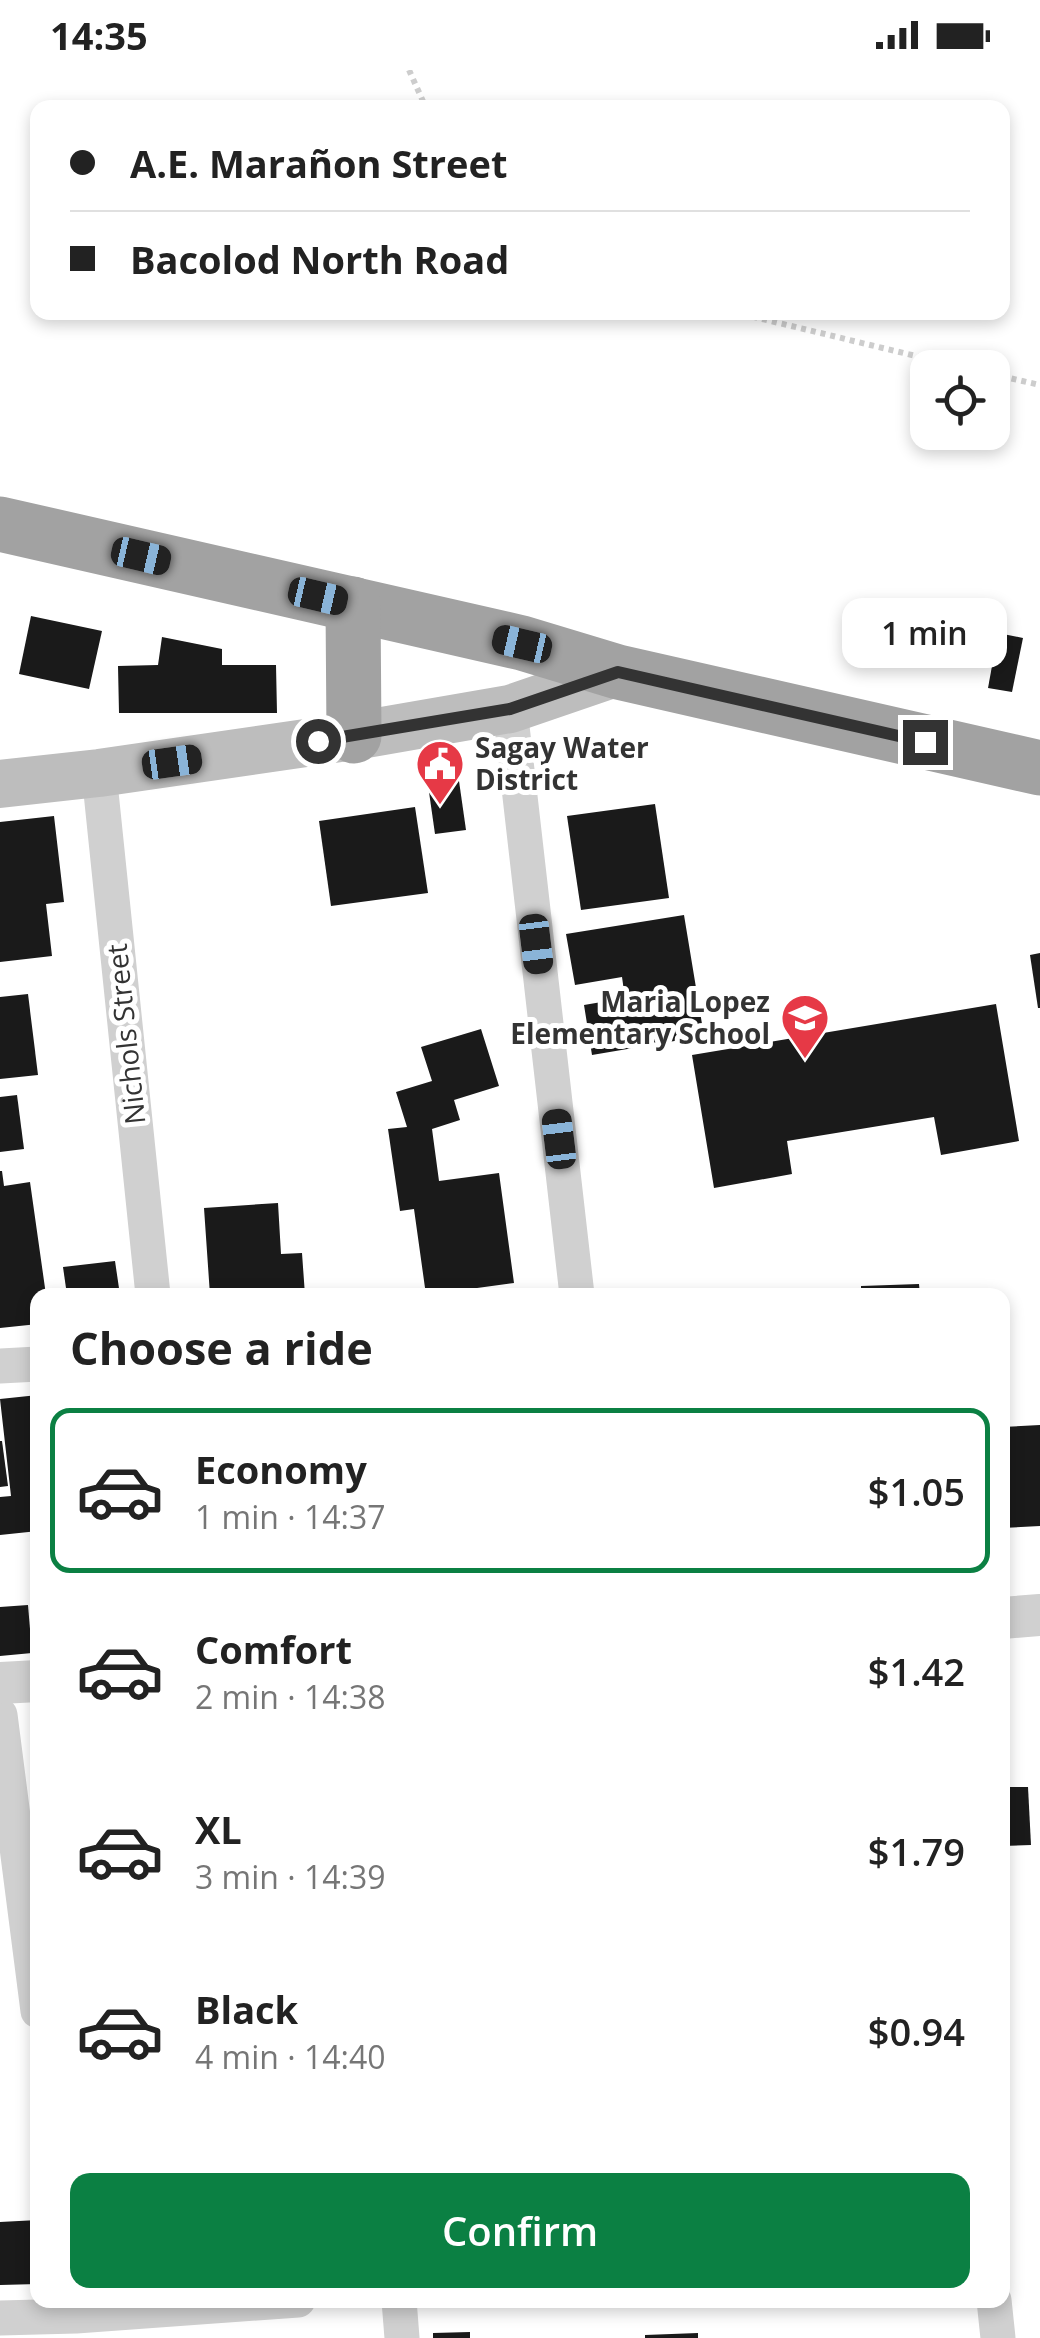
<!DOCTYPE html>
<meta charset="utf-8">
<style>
:root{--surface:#fff;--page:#f2f2f2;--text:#222;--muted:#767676;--line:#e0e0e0;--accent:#0b8043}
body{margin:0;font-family:"Open Sans",sans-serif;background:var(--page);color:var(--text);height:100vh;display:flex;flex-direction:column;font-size:38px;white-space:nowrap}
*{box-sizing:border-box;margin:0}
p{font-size:32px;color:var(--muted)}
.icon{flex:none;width:55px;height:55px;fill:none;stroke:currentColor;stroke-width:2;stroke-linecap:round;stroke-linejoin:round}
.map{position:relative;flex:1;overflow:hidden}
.panel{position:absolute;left:30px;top:1218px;width:980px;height:1020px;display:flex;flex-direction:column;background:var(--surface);border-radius:20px;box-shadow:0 5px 15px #0003}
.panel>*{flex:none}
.banner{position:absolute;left:30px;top:30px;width:980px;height:220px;border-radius:20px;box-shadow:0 5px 15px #0003;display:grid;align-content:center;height:220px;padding:0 40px;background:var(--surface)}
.tools{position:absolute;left:910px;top:280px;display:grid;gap:20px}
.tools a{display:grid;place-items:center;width:100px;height:100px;border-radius:20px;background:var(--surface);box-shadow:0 5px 15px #0003;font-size:50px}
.end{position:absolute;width:45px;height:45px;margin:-22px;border:12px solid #333;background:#fff;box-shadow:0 0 0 5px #fff}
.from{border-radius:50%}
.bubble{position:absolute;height:70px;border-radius:20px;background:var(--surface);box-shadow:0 5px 15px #0003;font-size:32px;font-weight:600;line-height:70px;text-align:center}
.car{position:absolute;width:30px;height:60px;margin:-30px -15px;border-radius:12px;box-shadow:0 0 8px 2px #0007;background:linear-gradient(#222 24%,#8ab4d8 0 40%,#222 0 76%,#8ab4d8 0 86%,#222 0)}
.banner b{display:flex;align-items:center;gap:35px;height:95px;font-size:38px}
.banner b+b{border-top:2px solid var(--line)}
.banner i{width:25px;height:25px;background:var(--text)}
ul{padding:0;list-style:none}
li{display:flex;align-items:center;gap:30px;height:165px;margin:0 20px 15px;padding:0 20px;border:5px solid transparent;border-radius:20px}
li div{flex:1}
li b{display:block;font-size:38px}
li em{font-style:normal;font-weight:600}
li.active{border-color:var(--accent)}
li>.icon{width:90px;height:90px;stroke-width:1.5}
h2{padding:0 40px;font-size:45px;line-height:120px}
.cta{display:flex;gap:20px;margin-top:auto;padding:20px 40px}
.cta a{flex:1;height:115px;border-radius:20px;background:var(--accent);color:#fff;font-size:40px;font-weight:600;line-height:115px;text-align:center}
.status{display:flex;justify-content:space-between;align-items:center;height:70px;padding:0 50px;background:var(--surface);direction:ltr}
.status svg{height:28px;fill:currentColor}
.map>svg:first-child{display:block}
.building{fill:#1a1a1a}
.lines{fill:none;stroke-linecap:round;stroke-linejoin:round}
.path{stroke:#cdcdcd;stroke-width:6;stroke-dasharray:5 5;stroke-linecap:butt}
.minor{stroke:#d0d0d0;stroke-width:35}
.tertiary{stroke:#d0d0d0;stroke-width:42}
.secondary{stroke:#bdbdbd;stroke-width:48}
.trunk{stroke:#a2a2a2;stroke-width:55}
.route{stroke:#333;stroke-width:12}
.labels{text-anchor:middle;stroke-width:10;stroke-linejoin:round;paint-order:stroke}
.poi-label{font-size:28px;font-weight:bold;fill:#333;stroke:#fff;text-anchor:start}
.street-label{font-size:28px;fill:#333;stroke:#fff}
</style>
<div class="status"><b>14:35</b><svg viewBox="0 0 49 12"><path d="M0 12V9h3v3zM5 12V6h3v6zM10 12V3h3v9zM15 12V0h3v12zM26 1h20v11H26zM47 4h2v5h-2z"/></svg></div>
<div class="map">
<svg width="1040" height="2268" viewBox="0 0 1040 2268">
<rect width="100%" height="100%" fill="#fff"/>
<g class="building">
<path d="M31 546 102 561 89 619 19 604Z"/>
<path d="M998 563 1023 568 1012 622 988 618Z"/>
<path d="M162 567 222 579V595H276L277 643H119L118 596 158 595Z"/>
<path d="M459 711 466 760 435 764 428 715Z"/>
<path d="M655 734 669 828 581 840 567 746Z"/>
<path d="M415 737 428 823 331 836 319 751Z"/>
<path d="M54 746 64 832 46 834 52 886 0 892V752Z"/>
<path d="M684 845 704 966 592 985 584 935 625 928 622 907 575 915 566 864Z"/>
<path d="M1040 883V938H1038L1030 885Z"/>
<path d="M28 924 38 1005 0 1009V927Z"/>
<path d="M996 934 1019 1071 941 1085 934 1047 787 1071 792 1104 714 1118 692 985Z"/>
<path d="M481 959 499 1016 454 1030 460 1050 432 1059 439 1111 499 1103 514 1213 426 1225 414 1139 400 1141 388 1059 407 1057 396 1022 432 1011 421 977Z"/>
<path d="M17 1025 24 1079 0 1082V1027Z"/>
<path d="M0 1101H2L4 1116 30 1112 46 1225H38V1254L0 1258Z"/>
<path d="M278 1133 281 1184 302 1183 305 1225H210L204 1138Z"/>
<path d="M115 1191 120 1225H67L63 1197Z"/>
<path d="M919 1214 920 1225H861V1216Z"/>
<path d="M38 1325V1461L0 1465V1427L11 1426 0 1329Z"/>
<path d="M1040 1355V1456L1002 1458V1357Z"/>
<path d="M0 1371H2L8 1416 0 1417Z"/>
<path d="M28 1535 32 1583 0 1586V1537Z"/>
<path d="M1002 1717H1028L1031 1775 1002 1776Z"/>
<path d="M38 2150V2214L0 2215V2152Z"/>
<path d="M470 2262V2268H433V2263Z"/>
<path d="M698 2263V2268H645V2265Z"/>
</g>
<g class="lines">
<g class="path">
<path d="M409 0 426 38"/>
<path d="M733 242 966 298"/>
<path d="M992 304 1040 315"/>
</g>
<g class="minor">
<path d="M510 639 577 1225"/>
<path d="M99 703 153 1225"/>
<path d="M0 1296 38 1294"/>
<path d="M0 1645 38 1941"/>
<path d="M399 2230 402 2268"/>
<path d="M994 2230 998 2268"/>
<path d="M0 2248 76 2246 298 2230"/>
</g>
<g class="tertiary">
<path d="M1002 1548 1040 1545"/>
<path d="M0 1613 38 1611"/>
</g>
<path class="secondary" d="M0 714 99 703 354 666 510 639 618 602"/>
<g class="trunk">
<path d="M0 454 522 573 618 602 1040 698"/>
<path d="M353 534 354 666"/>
</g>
</g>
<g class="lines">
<path class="route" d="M318 671 510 639 618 602 925 672"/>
</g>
<defs>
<g id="civic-pin" transform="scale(2.5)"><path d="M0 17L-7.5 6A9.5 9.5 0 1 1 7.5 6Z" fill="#e63946" stroke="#fff"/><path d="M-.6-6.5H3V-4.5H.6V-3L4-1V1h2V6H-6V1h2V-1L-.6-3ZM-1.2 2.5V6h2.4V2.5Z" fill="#fff"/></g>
<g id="school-pin" transform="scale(2.5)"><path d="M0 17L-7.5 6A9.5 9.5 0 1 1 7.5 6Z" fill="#e63946" stroke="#fff"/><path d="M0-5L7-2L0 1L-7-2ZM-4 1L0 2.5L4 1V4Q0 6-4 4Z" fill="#fff"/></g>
</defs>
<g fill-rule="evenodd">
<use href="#civic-pin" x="440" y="694"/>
<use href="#school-pin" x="805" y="948"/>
</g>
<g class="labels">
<g class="poi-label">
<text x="475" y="688">Sagay Water<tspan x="475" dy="32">District</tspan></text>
<text x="770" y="942" text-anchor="end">Maria Lopez<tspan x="770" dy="32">Elementary School</tspan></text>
</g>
<g class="street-label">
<text transform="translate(126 964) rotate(-96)" y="10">Nichols Street</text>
</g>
</g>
</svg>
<div class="tools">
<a><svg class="icon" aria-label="locate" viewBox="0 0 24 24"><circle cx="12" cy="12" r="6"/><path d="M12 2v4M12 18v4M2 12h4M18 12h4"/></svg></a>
</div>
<i class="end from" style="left:318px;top:671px"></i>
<i class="end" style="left:925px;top:672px"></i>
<div class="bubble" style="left:842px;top:528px;width:165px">1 min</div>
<i class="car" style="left:141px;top:486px;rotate:103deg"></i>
<i class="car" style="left:318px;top:526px;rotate:103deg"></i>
<i class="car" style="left:522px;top:574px;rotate:283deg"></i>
<i class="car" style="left:172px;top:692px;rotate:82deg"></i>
<i class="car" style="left:536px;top:874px;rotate:173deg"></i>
<i class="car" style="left:559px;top:1069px;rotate:353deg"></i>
<div class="banner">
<b><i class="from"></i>A.E. Marañon Street</b>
<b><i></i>Bacolod North Road</b>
</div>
<section class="panel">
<h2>Choose a ride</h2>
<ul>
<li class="active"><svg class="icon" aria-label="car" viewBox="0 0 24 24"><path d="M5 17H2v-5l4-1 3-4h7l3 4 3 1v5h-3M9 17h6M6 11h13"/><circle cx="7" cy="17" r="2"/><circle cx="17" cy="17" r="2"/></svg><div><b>Economy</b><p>1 min · 14:37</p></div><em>$1.05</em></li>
<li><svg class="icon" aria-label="car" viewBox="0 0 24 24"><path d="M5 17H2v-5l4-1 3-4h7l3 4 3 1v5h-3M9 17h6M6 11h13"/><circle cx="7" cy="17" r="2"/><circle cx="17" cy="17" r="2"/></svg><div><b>Comfort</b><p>2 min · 14:38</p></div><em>$1.42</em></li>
<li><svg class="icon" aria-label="car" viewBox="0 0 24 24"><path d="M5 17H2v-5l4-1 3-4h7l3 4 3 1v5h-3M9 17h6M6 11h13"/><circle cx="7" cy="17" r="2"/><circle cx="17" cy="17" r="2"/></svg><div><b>XL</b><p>3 min · 14:39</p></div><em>$1.79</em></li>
<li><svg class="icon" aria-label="car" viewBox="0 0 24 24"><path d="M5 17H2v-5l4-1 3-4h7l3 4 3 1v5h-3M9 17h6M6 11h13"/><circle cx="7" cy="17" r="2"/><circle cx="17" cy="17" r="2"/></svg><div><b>Black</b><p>4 min · 14:40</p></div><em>$0.94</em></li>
</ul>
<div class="cta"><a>Confirm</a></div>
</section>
</div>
